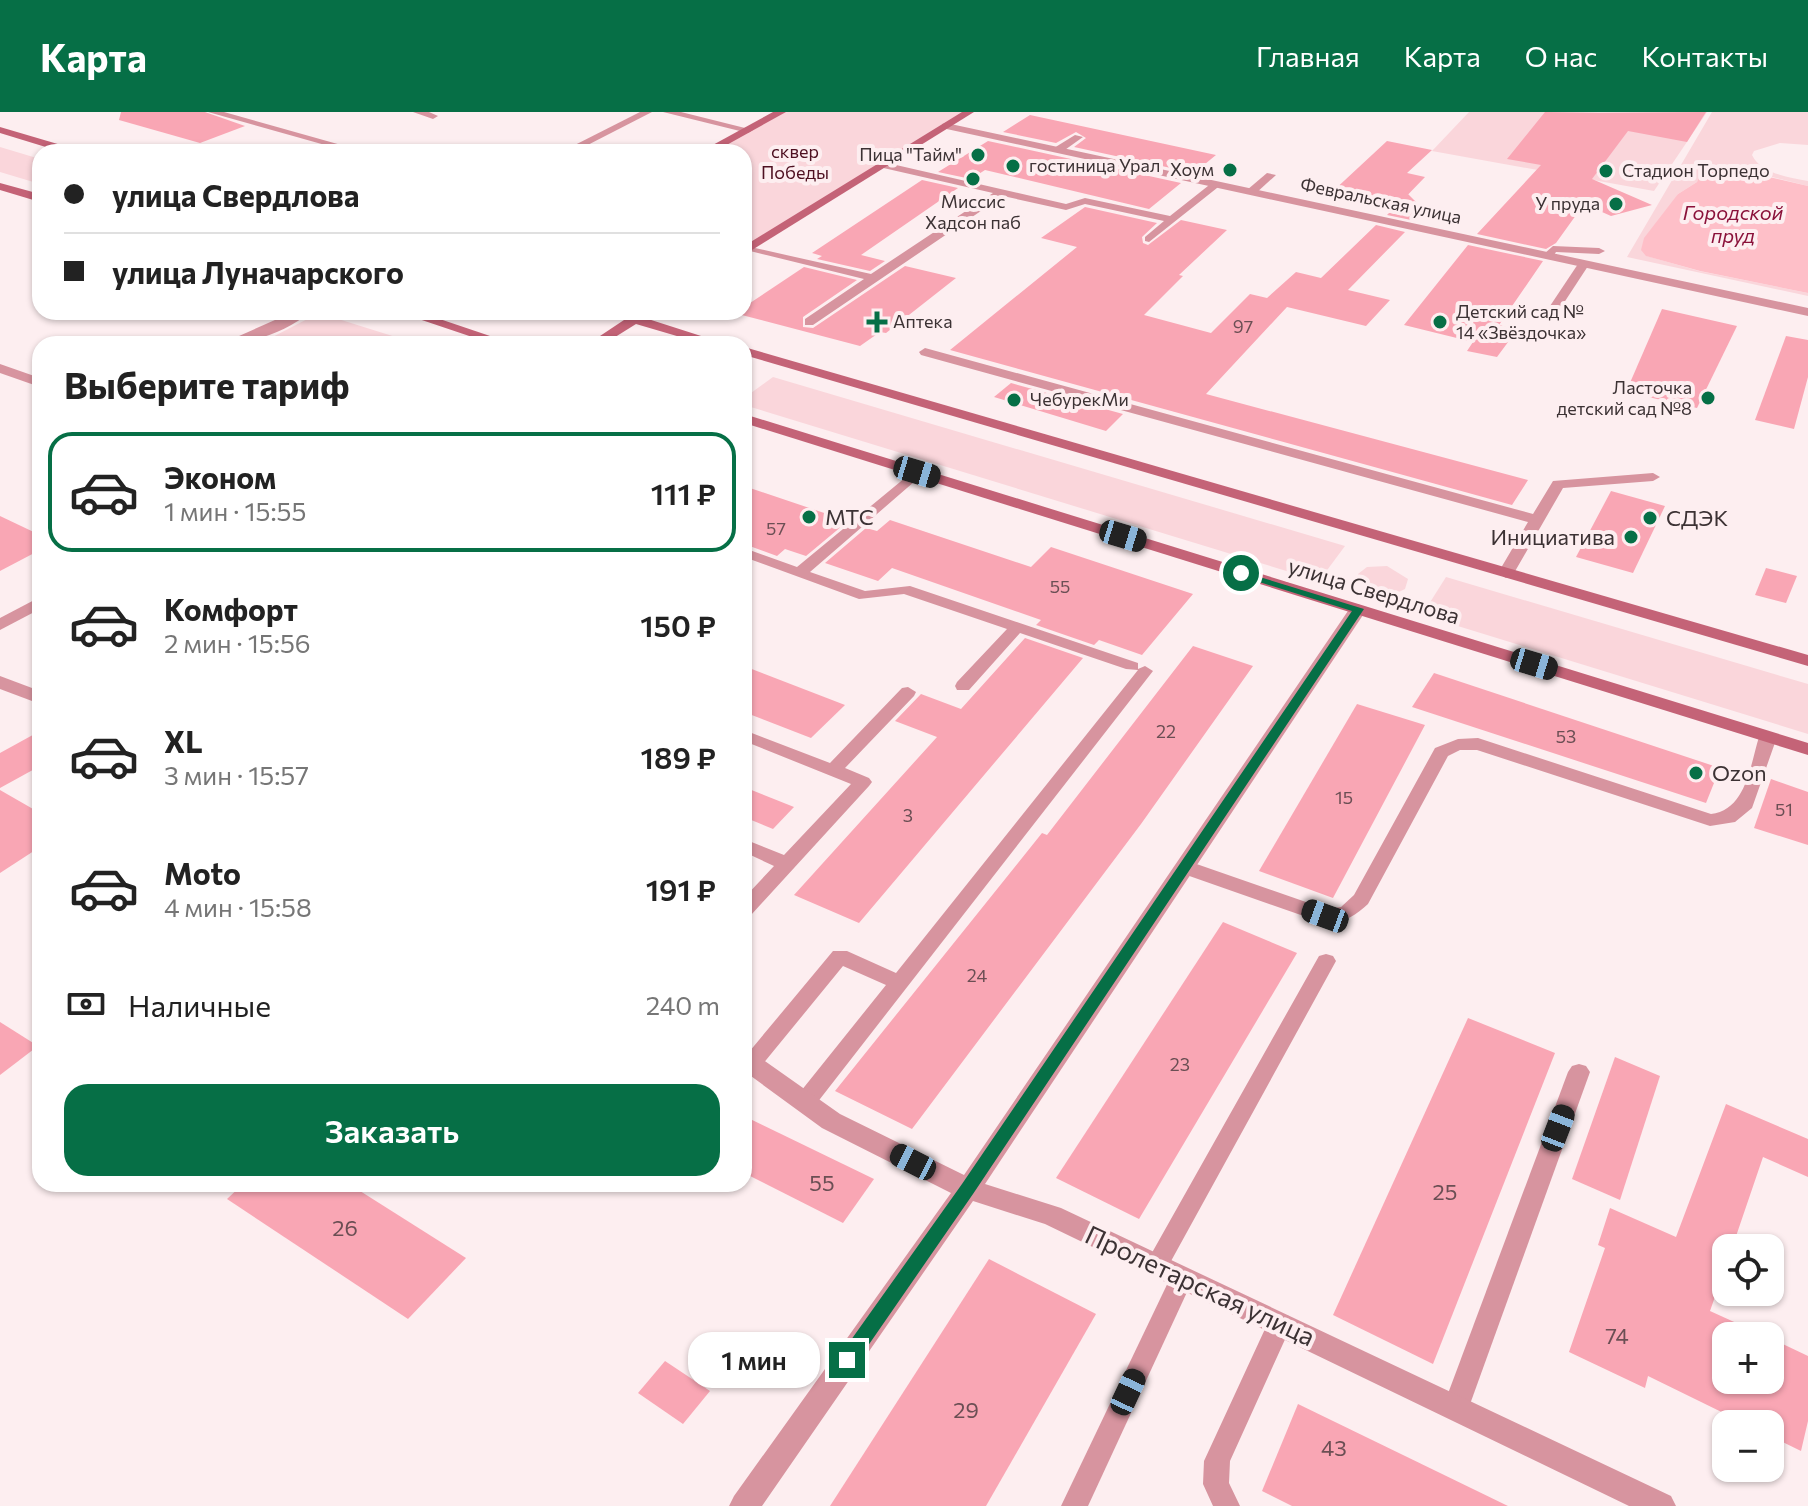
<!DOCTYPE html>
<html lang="ru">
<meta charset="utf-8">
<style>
:root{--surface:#fff;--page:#f2f2f2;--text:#222;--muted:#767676;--line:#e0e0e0;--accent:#066f46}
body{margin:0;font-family:Commissioner,sans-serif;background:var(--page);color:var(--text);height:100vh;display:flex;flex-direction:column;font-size:30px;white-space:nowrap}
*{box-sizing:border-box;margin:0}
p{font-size:26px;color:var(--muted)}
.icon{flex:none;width:44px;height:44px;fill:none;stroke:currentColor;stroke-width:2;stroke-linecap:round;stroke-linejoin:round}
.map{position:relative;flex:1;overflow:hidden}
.details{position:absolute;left:32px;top:224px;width:720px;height:856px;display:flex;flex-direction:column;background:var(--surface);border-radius:24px;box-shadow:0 2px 6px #0004}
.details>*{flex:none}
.guide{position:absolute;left:32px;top:32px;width:720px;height:176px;border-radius:24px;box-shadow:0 2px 6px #0004;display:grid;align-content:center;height:176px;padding:0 32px;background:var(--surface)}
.buttons{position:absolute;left:1712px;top:1122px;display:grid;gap:16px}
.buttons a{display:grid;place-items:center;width:72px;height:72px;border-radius:16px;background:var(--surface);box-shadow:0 2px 6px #0004;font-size:40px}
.end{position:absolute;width:36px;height:36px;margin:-18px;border:10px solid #066f46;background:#fff;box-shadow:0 0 0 4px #fff}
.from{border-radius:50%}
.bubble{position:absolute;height:56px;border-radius:24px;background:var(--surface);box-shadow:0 2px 6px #0004;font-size:26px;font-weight:600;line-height:56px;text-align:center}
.car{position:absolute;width:24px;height:48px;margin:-24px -12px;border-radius:10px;box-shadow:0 0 6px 2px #0007;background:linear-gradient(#222 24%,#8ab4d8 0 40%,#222 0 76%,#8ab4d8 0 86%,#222 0)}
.guide b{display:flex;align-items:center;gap:28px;height:76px;font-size:30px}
.guide b+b{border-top:2px solid var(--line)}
.guide i{width:20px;height:20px;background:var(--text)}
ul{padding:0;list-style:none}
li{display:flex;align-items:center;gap:24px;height:120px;margin:0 16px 12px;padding:0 16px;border:4px solid transparent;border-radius:24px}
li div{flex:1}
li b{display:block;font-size:30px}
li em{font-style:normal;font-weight:600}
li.on{border-color:var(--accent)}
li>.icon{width:72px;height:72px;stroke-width:1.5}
h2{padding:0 32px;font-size:36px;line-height:96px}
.pay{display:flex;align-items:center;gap:20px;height:88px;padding:0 32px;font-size:30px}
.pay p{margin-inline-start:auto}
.action{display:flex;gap:16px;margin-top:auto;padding:16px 32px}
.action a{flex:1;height:92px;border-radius:24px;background:var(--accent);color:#fff;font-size:32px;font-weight:600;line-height:92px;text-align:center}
header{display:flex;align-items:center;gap:48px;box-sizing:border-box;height:112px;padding:0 40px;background:var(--accent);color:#fff}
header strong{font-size:38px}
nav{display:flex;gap:44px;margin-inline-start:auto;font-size:28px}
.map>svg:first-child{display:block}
.green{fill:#fad6db}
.water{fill:#febfc8}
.building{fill:#f9a6b4}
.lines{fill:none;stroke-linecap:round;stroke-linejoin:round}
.lane{fill:#d7949f;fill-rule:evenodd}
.street{fill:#d7949f;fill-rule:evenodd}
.secondary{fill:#c46377;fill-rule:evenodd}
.route{fill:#066f46}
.poi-dot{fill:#066f46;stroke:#fdeef0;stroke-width:3}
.labels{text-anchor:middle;stroke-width:8;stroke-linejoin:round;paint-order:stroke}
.far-park-label{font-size:18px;fill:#4e1021;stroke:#fdeef0}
.far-poi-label{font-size:18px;fill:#3c3234;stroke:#fdeef0;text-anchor:start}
.far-street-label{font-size:18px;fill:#3c3234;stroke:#fdeef0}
.number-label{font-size:18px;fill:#6b4f54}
.far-water-label{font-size:20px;font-style:italic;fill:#8a113a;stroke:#fdeef0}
.poi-label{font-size:22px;fill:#3c3234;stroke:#fdeef0;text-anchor:start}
.street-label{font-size:22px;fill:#3c3234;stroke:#fdeef0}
.near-number-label{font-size:22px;fill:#6b4f54}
.near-street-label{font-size:26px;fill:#3c3234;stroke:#fdeef0}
</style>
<header>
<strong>Карта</strong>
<nav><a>Главная</a><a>Карта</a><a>О нас</a><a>Контакты</a></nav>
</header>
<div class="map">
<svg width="1808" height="1394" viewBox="0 0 1808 1394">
<rect width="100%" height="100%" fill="#fdeef0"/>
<g class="green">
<path d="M781 0H969L744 139V40H706Z"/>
<path d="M1469 0H1707L1654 79 1432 39Z"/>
<path d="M1712 0H1808V33L1780 31 1754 39 1752 43C1761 62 1789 65 1808 69V74L1725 53 1703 55 1697 70 1678 82 1647 144 1699 159 1808 181V184L1627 145Z"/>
<path d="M0 35 40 47V72L0 60Z"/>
<path d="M319 201 418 232H259Z"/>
<path d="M773 265 1345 434 1319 469 744 293V286Z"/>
<path d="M1387 454 1408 467 1405 477C1389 486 1370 483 1358 469V462L1367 455Z"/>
<path d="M1446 465 1808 572V622L1422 503Z"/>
</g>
<path class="water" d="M1709 51 1808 74V181L1700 159 1646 144 1641 138 1644 126 1678 82 1697 70 1703 55Z"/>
<g class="building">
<path d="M121 0H205L245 14 200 31 119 8Z"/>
<path d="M1545 0 1599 1 1706 0 1687 30 1628 19 1592 67 1652 93 1611 104 1584 92 1556 131 1546 137 1477 122 1541 53 1507 47Z"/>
<path d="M1030 3 1216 43 1194 61 1074 35 1086 26 1076 20 1056 31 1003 20Z"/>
<path d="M988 29 1181 71 1149 97 985 58 971 67 938 60Z"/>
<path d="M1387 29 1432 38 1407 61 1425 65 1396 95 1331 81Z"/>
<path d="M922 68 958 76 861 143 885 149 870 159 817 147 822 144 812 141Z"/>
<path d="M1408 82 1425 99 1416 109 1387 103Z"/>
<path d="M1085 95 1157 111 1142 125 1143 131 1148 133 1181 108 1227 118 1179 163 1183 164 1144 203 1211 221 1250 182 1267 186 1296 160 1321 166 1376 113 1405 120 1348 178 1390 188 1366 214 1287 195 1206 282 1528 368 1512 393 950 238 1077 135 1041 126Z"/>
<path d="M1468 133 1543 149 1499 213 1517 218 1497 245 1467 239 1473 230 1404 213Z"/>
<path d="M905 154 956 166 886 221 880 220 860 234 734 201 744 200V195L804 155 857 168 803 205V215L813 216Z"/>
<path d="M1662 197 1737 214 1697 296 1626 280Z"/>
<path d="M1786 224 1808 228V265L1794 317 1755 308Z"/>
<path d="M1011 271 1123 302 1106 319 994 285Z"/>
<path d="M744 374 848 409 806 444 785 437 777 444 744 432Z"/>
<path d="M1611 379 1665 394 1633 461 1576 445Z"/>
<path d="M0 404 40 423V438L0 459Z"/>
<path d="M890 408 1031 455 1051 435 1193 482 1142 543 1099 528 1094 533 1036 513 1041 508 892 456 878 469 825 451 866 416 877 419Z"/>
<path d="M1766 456 1797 464 1786 491 1755 483Z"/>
<path d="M1025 526 1083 546 859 811 794 783 937 625 895 609 921 582 961 597Z"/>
<path d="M1193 534 1253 554 1141 712 912 1017 835 979 1042 721 1047 723Z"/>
<path d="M744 554 845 593 811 626 744 600Z"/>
<path d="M1434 561 1720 656 1706 691 1412 595Z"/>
<path d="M1357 592 1425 613 1333 786 1259 759Z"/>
<path d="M40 619V654L0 676V641Z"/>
<path d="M1771 667 1808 680V733L1754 716Z"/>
<path d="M744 675 794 695 773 717 744 705Z"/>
<path d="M0 678 40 701V735L0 761Z"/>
<path d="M1223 810 1297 841 1139 1107 1056 1066Z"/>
<path d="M1468 906 1555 941 1433 1252 1333 1203Z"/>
<path d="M0 910 38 934 0 963Z"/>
<path d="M1615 945 1660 964 1620 1088 1572 1067Z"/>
<path d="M1726 992 1808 1027V1065L1763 1045 1732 1136H1726V1153L1710 1199 1765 1224H1726V1268H1770V1226L1808 1244V1309L1801 1339 1770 1324V1312H1746L1648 1264 1645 1276 1569 1240 1605 1136 1598 1133 1610 1096 1676 1125Z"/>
<path d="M744 1004 874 1067 843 1111 744 1061Z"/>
<path d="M243 1072H349L466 1146 408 1207 227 1087Z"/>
<path d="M989 1147 1096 1202 986 1394H830Z"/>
<path d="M665 1249 710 1279 683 1312 638 1281Z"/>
<path d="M1298 1292 1508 1394H1292L1262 1379Z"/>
</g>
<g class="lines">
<g class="lane">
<path d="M208 0H224L366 40H350Z"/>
<path d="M413 0H429L438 4 433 7Z"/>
<path d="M640 0H652L574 40H561Z"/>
<path d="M663 0H681L753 18 748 21Z"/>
<path d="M1075 23 1083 25 1062 40H1054V36Z"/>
<path d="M883 50 1066 92 1085 86 1170 104 1213 70 1222 72 1149 130 1145 129V125L1164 109 1085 92 1066 98 1003 84 813 213H805V207L864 167 746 138V134L871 162 993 81 879 55V51Z"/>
<path d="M1267 61 1276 63 1255 82H1247V78Z"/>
<path d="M1553 134 1599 136 1605 139 1599 142 1556 140 1552 146H1544V142Z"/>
<path d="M1580 149 1590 151 1554 206H1546L1544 203Z"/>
<path d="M925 236 1533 402 1553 369 1653 361 1660 365 1653 369 1563 376 1514 461 1506 466 1498 461 1528 410 921 243 919 240Z"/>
<path d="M917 356 922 357V363L810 460 865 479 910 474 1138 551V557L1145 554 1153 559 813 996 805 999 797 996 794 990 797 984 886 873 843 854 758 958 751 960 744 958V946L833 839H847L896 861 1138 558 1126 557 1020 521 969 578H957L955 574 957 570 1007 517 904 482 859 487 744 445V436L797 455Z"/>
<path d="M908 575 916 580 914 584 845 656 869 666 872 670 869 674 751 803 744 805V786L774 754 744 740V727L784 743 851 672 744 629V618L830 651 902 576Z"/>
<path d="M1768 620 1777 625 1752 696 1735 710 1710 714 1477 638H1460L1448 644 1368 792C1354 805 1338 815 1318 809L1178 760 1176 755 1185 748 1326 797 1341 795 1354 783 1435 636 1458 627 1478 626 1711 702C1746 698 1750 654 1759 625Z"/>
<path d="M1326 842 1333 844 1336 849 1165 1160 1157 1163 1149 1160 1145 1153 1149 1146 1319 844Z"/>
<path d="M1579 952 1586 954 1590 960 1469 1295 1465 1303 1456 1307 1447 1303 1443 1295 1568 960 1572 954Z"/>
<path d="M1182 1155 1190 1158 1194 1165 1088 1394H1061L1174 1158Z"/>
<path d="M1280 1201 1289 1204 1292 1212 1230 1349 1229 1371 1240 1394H1213L1203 1372 1204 1349 1271 1204Z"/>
</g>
<g class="street">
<path d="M946 11 1808 196V204L942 16V12Z"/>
<path d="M293 200H310C287 220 251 232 221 232Z"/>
<path d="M0 252 40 266V275L0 261Z"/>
<path d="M40 485V497L0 518V506Z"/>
<path d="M1358 492 1367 497 985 1072 1061 1096 1671 1384 1676 1394H1629L1045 1112 973 1089 762 1394H729L734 1384 951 1081 822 1016 744 959V937L752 940 840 1002 964 1063 1352 493Z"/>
<path d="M0 564 40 579V592L0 577Z"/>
</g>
<g class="secondary">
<path d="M773 0H786L714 40H700Z"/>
<path d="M962 0H974L744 143V134Z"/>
<path d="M0 15 78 38 80 40H62L0 21Z"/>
<path d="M0 71 40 82V90L0 78Z"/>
<path d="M398 200H419L514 232H493Z"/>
<path d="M604 200H647L645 206 726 232H704L636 212 604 232H588L624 208Z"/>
<path d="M744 235 1808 543V554L744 243Z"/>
<path d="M744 302 1808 631V643L744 311Z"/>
</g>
</g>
<path class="route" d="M1237 458 1364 497 973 1082 854 1254 847 1256 841 1254 838 1248 841 1242 962 1072 1352 499 1237 463Z"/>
<g class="poi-dot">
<circle cx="978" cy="43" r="8"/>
<circle cx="1013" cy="54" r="8"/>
<circle cx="1230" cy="58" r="8"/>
<circle cx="1606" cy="59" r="8"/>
<circle cx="973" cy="67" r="8"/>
<circle cx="1616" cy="92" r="8"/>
<path d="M873 198h8v8h8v8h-8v8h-8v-8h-8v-8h8z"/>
<circle cx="1440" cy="210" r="8"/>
<circle cx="1708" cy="286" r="8"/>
<circle cx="1014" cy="288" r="8"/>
<circle cx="809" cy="405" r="8"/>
<circle cx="1650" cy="406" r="8"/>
<circle cx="1631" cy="425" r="8"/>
<circle cx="1696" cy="661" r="8"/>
</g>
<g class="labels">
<g class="far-park-label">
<text x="795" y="46">сквер<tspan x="795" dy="21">Победы</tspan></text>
</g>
<g class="far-poi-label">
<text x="962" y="49" text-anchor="end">Пица "Тайм"</text>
<text x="1029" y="60">гостиница Урал</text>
<text x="1214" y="64" text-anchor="end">Хоум</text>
<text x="1622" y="65">Стадион Торпедо</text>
<text x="973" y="96" text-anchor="middle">Миссис<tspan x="973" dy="21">Хадсон паб</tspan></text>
<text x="1600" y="98" text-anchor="end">У пруда</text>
<text x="1456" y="206">Детский сад №<tspan x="1456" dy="21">14 «Звёздочка»</tspan></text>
<text x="893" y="216">Аптека</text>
<text x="1692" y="282" text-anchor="end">Ласточка<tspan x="1692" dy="21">детский сад №8</tspan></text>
<text x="1030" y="294">ЧебурекМи</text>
</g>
<g class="far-street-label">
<text transform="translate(1381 89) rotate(12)" y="6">Февральская улица</text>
</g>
<g class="number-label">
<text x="1243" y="221">97</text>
<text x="776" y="423">57</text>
<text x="1060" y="481">55</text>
<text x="1166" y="626">22</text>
<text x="1566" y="631">53</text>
<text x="1344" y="692">15</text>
<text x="1784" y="704">51</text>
<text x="908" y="710">3</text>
<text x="977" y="870">24</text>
<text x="1180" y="959">23</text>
</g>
<g class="far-water-label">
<text x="1733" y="108">Городской<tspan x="1733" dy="23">пруд</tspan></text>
</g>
<g class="poi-label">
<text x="825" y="413">МТС</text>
<text x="1666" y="414">СДЭК</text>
<text x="1615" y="433" text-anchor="end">Инициатива</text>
<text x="1712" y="669">Ozon</text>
</g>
<g class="street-label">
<text transform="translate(1374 479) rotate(17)" y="8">улица Свердлова</text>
</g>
<g class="near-number-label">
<text x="822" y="1079">55</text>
<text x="1445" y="1088">25</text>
<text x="345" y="1124">26</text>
<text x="1617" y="1232">74</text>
<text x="966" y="1306">29</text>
<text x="1334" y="1344">43</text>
</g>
<g class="near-street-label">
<text transform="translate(1200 1174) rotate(25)" y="9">Пролетарская улица</text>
</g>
</g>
</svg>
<div class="buttons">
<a><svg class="icon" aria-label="locate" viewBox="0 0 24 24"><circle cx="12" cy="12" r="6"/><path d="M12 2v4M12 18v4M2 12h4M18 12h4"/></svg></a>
<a>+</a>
<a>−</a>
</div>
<i class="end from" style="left:1241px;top:461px"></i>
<i class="end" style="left:847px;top:1248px"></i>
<div class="bubble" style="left:688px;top:1220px;width:132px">1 мин</div>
<i class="car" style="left:917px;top:360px;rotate:107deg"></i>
<i class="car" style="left:1123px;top:424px;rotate:107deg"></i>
<i class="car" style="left:1534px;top:552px;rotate:107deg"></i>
<i class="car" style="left:1325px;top:804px;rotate:290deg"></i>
<i class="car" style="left:1558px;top:1016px;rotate:21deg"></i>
<i class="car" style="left:913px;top:1050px;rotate:297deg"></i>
<i class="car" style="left:1128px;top:1280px;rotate:25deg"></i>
<div class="guide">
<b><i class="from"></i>улица Свердлова</b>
<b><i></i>улица Луначарского</b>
</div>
<section class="details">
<h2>Выберите тариф</h2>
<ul>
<li class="on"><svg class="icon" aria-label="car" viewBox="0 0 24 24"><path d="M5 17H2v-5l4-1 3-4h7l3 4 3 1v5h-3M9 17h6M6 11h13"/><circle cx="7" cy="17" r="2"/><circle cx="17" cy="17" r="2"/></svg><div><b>Эконом</b><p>1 мин · 15:55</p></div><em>111 ₽</em></li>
<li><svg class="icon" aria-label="car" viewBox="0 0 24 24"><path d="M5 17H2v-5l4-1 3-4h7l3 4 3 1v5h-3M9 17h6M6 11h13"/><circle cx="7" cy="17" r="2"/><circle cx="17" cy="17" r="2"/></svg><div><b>Комфорт</b><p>2 мин · 15:56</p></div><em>150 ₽</em></li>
<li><svg class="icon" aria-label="car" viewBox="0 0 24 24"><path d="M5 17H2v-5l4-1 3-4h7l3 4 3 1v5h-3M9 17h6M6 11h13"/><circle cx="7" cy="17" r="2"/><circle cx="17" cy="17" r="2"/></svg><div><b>XL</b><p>3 мин · 15:57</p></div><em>189 ₽</em></li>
<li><svg class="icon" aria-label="car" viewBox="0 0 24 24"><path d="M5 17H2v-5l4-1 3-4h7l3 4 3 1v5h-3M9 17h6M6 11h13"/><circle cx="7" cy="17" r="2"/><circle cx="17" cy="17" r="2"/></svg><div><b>Moto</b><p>4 мин · 15:58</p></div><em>191 ₽</em></li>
</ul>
<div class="pay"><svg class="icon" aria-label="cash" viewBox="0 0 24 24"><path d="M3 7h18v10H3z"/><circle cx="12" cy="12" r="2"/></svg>Наличные<p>240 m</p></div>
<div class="action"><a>Заказать</a></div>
</section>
</div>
